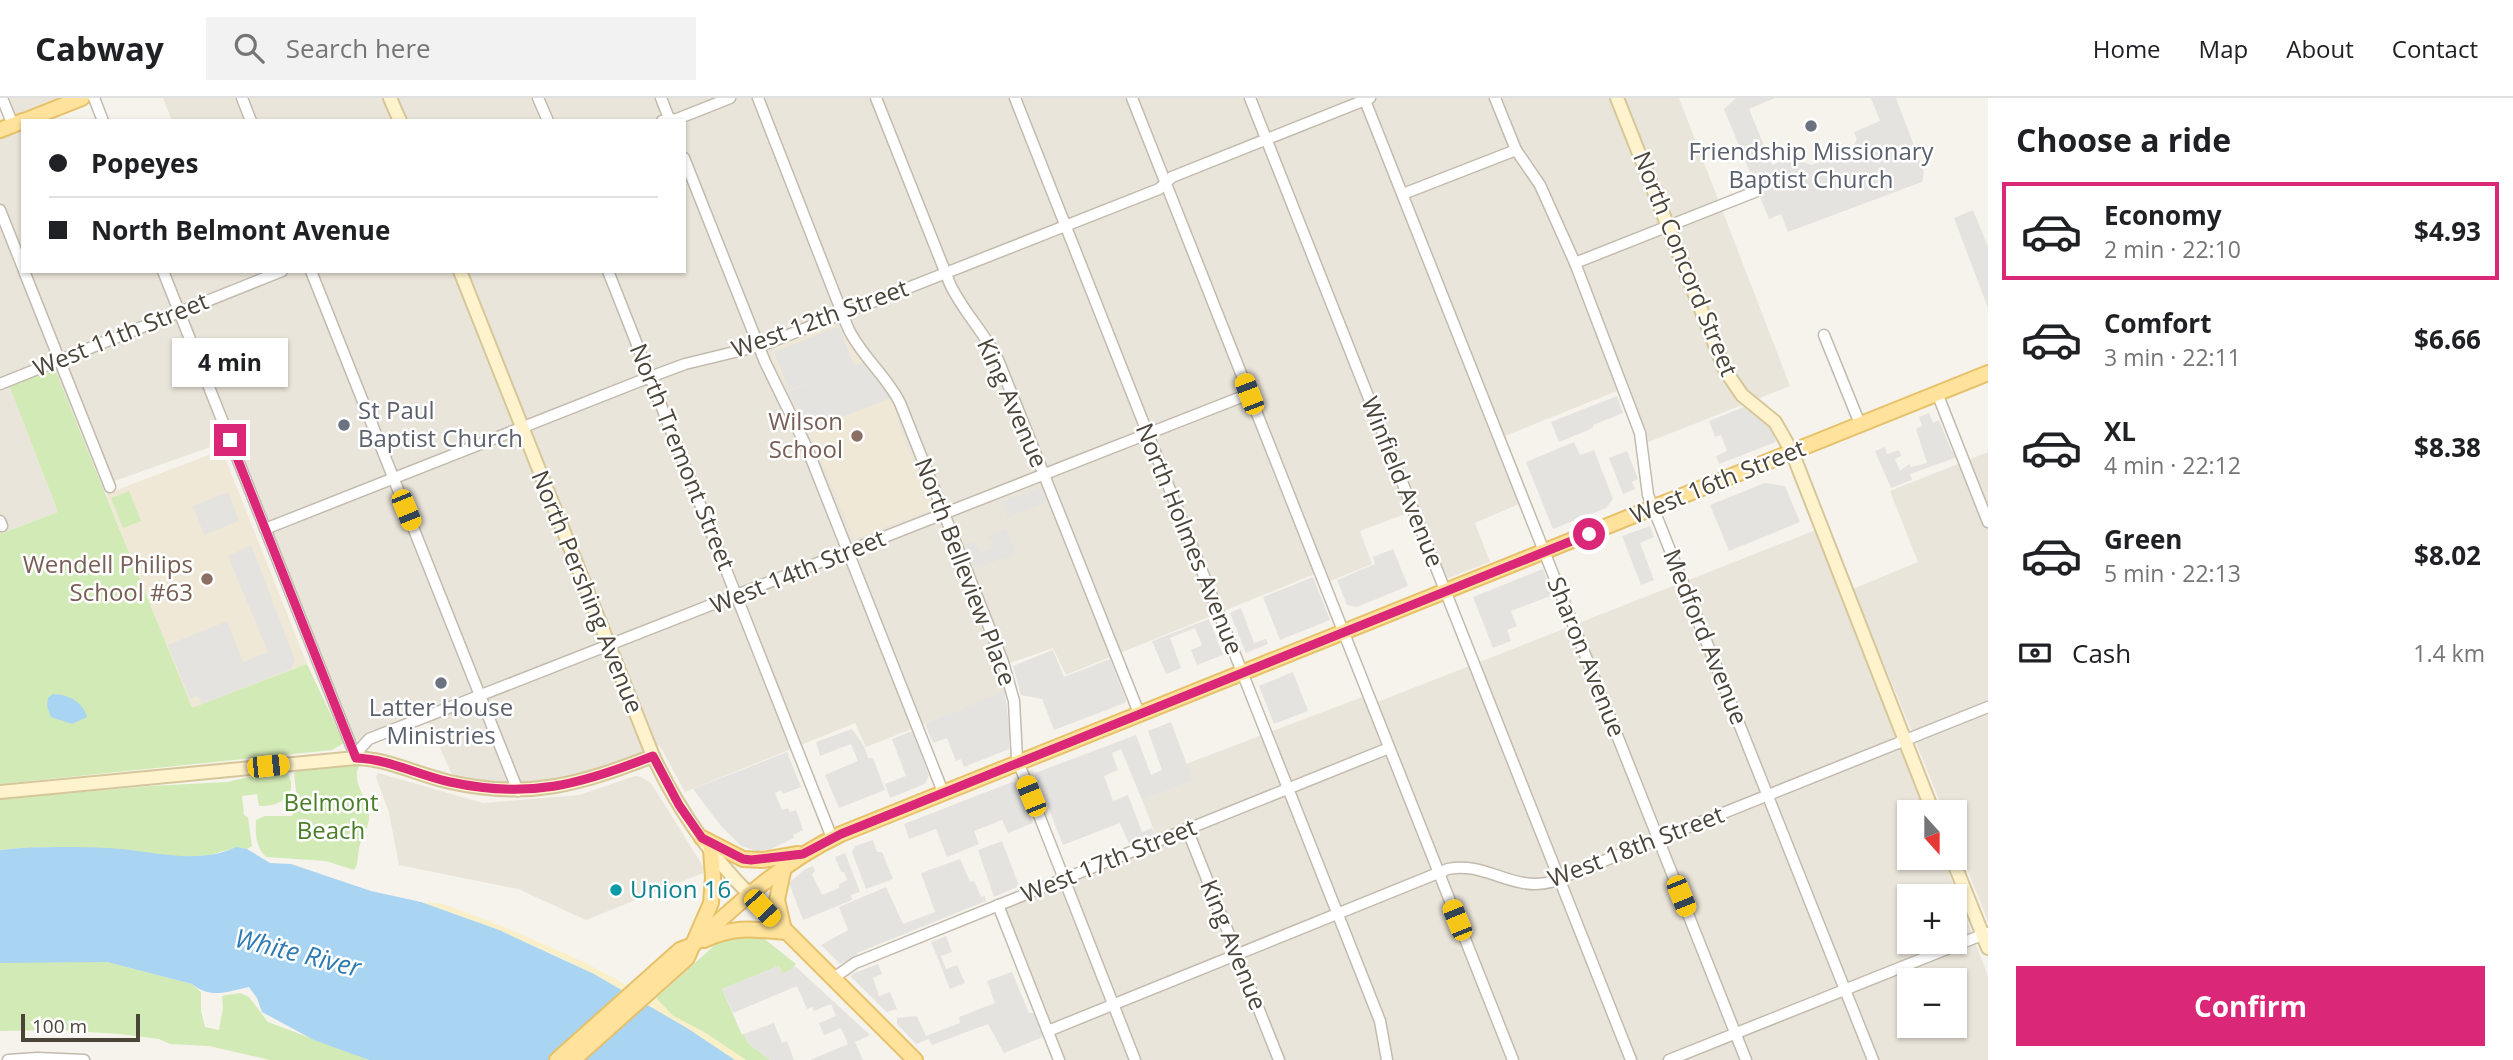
<!DOCTYPE html>
<meta charset="utf-8">
<style>
:root{--surface:#fff;--page:#f2f2f2;--text:#202124;--muted:#757577;--line:#e0e0e0;--accent:#db2777}
body{margin:0;font-family:"Open Sans",sans-serif;background:var(--page);color:var(--text);height:100vh;display:flex;flex-direction:column;font-size:26px;white-space:nowrap}
*{box-sizing:border-box;margin:0}
p{font-size:23px;color:var(--muted)}
.icon{flex:none;width:38px;height:38px;fill:none;stroke:currentColor;stroke-width:2;stroke-linecap:round;stroke-linejoin:round}
.map{position:relative;flex:1;overflow:hidden}
.side{display:flex;flex-direction:column;background:var(--surface);width:525px}
.side>*{flex:none}
.top-card{position:absolute;left:21px;top:21px;width:665px;height:154px;border-radius:0px;box-shadow:0 2px 5px #0004;display:grid;align-content:center;height:154px;padding:0 28px;background:var(--surface)}
.needle{width:46px;rotate:159deg}
.fabs{position:absolute;left:1897px;top:702px;display:grid;gap:14px}
.fabs a{display:grid;place-items:center;width:70px;height:70px;border-radius:0px;background:var(--surface);box-shadow:0 2px 5px #0004;font-size:35px}
.scale{position:absolute;left:21px;bottom:18px;width:119px;box-sizing:border-box;padding-left:7px;border:4px solid #4b4439;border-top:0;font-size:19px;line-height:24px;white-space:nowrap;color:#4b4439;-webkit-text-stroke:5px #fff;paint-order:stroke}
.end{position:absolute;width:32px;height:32px;margin:-16px;border:9px solid #db2777;background:#fff;box-shadow:0 0 0 4px #fff}
.from{border-radius:50%}
.bubble{position:absolute;height:49px;border-radius:0px;background:var(--surface);box-shadow:0 2px 5px #0004;font-size:23px;font-weight:700;line-height:49px;text-align:center}
.car{position:absolute;width:21px;height:42px;margin:-21px -10px;border-radius:9px;box-shadow:0 0 5px 2px #0007;background:linear-gradient(#f5c518 24%,#345 0 40%,#f5c518 0 76%,#345 0 86%,#f5c518 0)}
.top-card b{display:flex;align-items:center;gap:24px;height:66px;font-size:26px}
.top-card b+b{border-top:2px solid var(--line)}
.top-card i{width:18px;height:18px;background:var(--text)}
ul{padding:0;list-style:none}
li{display:flex;align-items:center;gap:21px;height:98px;margin:0 14px 10px;padding:0 14px;border:4px solid transparent;border-radius:0px}
li div{flex:1}
li b{display:block;font-size:26px}
li em{font-style:normal;font-weight:700}
li.selected{border-color:var(--accent)}
li>.icon{width:63px;height:63px;stroke-width:1.5}
h2{padding:0 28px;font-size:32px;line-height:84px}
.pay{display:flex;align-items:center;gap:18px;height:77px;padding:0 28px;font-size:26px}
.pay p{margin-inline-start:auto}
.action{display:flex;gap:14px;margin-top:auto;padding:14px 28px}
.action a{flex:1;height:80px;border-radius:0px;background:var(--accent);color:#fff;font-size:28px;font-weight:700;line-height:80px;text-align:center}
header{display:flex;align-items:center;gap:42px;box-sizing:border-box;height:98px;padding:0 35px;background:var(--surface);border-bottom:2px solid var(--line)}
header strong{font-size:33px}
nav{display:flex;gap:38px;margin-inline-start:auto;font-size:24px}
.search{width:490px;height:63px;background:var(--page);display:flex;align-items:center;gap:18px;box-sizing:border-box;padding:0 24px;border-radius:0px;color:var(--muted);font-size:26px}
main{display:flex;flex:1;min-height:0}
.map>svg:first-child{display:block}
.residential{fill:#eae5da;fill-rule:evenodd}
.education{fill:#efe8d6}
.green{fill:#d2eab5}
.sand{fill:#f9efc9}
.parking{fill:#e5e3e0}
.water{fill:#a9d4f2}
.lines{fill:none;stroke-linecap:round;stroke-linejoin:round}
.street-casing{stroke:#c2bbae;stroke-width:13}
.secondary-casing{stroke:#d6c79b;stroke-width:16}
.primary-casing{stroke:#e6c16a;stroke-width:18}
.street{stroke:#fff;stroke-width:10}
.secondary{stroke:#fff3cd;stroke-width:12}
.primary{stroke:#ffe39c;stroke-width:14}
.route{stroke:#db2777;stroke-width:9}
.worship-dot{fill:#6b7280;stroke:#fff;stroke-width:2.5}
.education-dot{fill:#8d6e63;stroke:#fff;stroke-width:2.5}
.culture-dot{fill:#0f9aa8;stroke:#fff;stroke-width:2.5}
.labels{text-anchor:middle;stroke-width:5;stroke-linejoin:round;paint-order:stroke}
.worship-label{font-size:24px;fill:#5b616d;stroke:#fff}
.street-label{font-size:24px;fill:#4b4439;stroke:#fff}
.education-label{font-size:24px;fill:#785e54;stroke:#fff;text-anchor:end}
.park-label{font-size:24px;fill:#4a7f2a;stroke:#fff}
.culture-label{font-size:24px;fill:#0d838f;stroke:#fff;text-anchor:start}
.water-label{font-size:26px;font-style:italic;fill:#2e7ab2;stroke:#fff}
</style>
<header>
<strong>Cabway</strong>
<div class="search"><svg class="icon" aria-label="search" viewBox="0 0 24 24"><circle cx="10" cy="10" r="6"/><path d="M15 15l6 6"/></svg>Search here</div>
<nav><a>Home</a><a>Map</a><a>About</a><a>Contact</a></nav>
</header>
<main>
<div class="map">
<svg width="1988" height="962" viewBox="0 0 1988 962">
<rect width="100%" height="100%" fill="#f6f3ec"/>
<g class="residential">
<path d="M8 0H69L16 21Z"/>
<path d="M163 0H1679L1790 288 1646 345 1627 289 1495 342 1519 406 1475 425 1490 464 1446 481 1416 412 1360 433 1372 466 1328 484 1322 473 1066 577 1053 550 1002 568 1008 593 866 649 855 625 685 694 660 648 598 672 546 686 487 683 452 677 428 623 355 643 236 340 103 387 54 269 9 287 58 414 0 436V37L23 28V173H684V23H172Z"/>
<path d="M1988 354V602L1912 634 1853 491 1918 464 1890 393Z"/>
<path d="M1816 432 1925 714H1909V760H1943L1988 878V962H1520L1375 605ZM1909 798H1955V844H1909ZM1909 882H1955V928H1909Z"/>
<path d="M1365 598 1507 962H1062L1004 812 1160 748 1142 702 1192 683 1186 666Z"/>
<path d="M1988 616V823L1955 741V714H1944L1916 645Z"/>
<path d="M378 675 483 705 579 697 635 678 641 679 651 685 703 768V775L586 822 518 791 399 767 389 715 376 679Z"/>
</g>
<g class="education">
<path d="M835 226 843 230 853 250 891 298 899 314 897 323 919 378 928 391 934 407 933 411 854 441 803 319 771 258 774 250Z"/>
<path d="M222 352 307 566 192 611 106 396Z"/>
</g>
<g class="green">
<path d="M54 269 192 610 307 566 344 645 332 652 0 686V436L58 414 9 287Z"/>
<path d="M129 393 141 423 123 430 111 400Z"/>
<path d="M360 667C350 681 366 699 369 714 371 727 361 739 359 751 357 759 359 766 354 772L326 763 266 759C256 750 255 735 256 722L265 718H292L297 703 294 675 297 672Z"/>
<path d="M287 674C300 696 280 709 259 708L257 696 242 698 244 717 248 719 252 748 247 751C229 747 214 759 195 759 130 756 65 744 0 752V701L151 688 227 684 253 678Z"/>
<path d="M736 837 762 839 796 866 791 872 782 876 779 868 722 891 742 937 744 936 748 945 770 962H746L704 934 673 918 656 900 715 847Z"/>
<path d="M18 863 107 864 192 886 201 894V913L205 929 219 932 223 910 222 898 240 895 249 899 268 924 369 962H270L209 948 170 946 159 941 120 936 55 932 0 933V865Z"/>
</g>
<g class="sand">
<path d="M421 804 443 806 502 828 584 864 628 888 623 893C559 855 491 829 421 804Z"/>
<path d="M656 900 673 918 704 934 746 962H735L647 907Z"/>
</g>
<g class="parking">
<path d="M1736 0H1775L1749 11 1772 67 1798 57 1800 63 1812 67 1850 52 1857 42 1854 34 1880 23 1871 0H1896L1924 74 1922 84 1788 134 1781 116 1769 121 1724 11Z"/>
<path d="M1973 112 1988 149V210L1954 120Z"/>
<path d="M839 228 854 267 862 264 891 300 809 332 789 293 812 284 789 292 774 254Z"/>
<path d="M1617 298 1623 315 1593 327V330L1559 344 1551 324Z"/>
<path d="M1744 309 1771 330 1776 344 1719 366 1716 358 1727 353 1721 337 1715 339 1709 323Z"/>
<path d="M1929 315 1933 325 1939 322 1952 354 1955 353 1957 359 1910 376 1912 382 1891 390 1875 353 1885 349 1887 356 1899 352 1901 358 1895 361 1900 373 1909 366 1911 369 1927 365 1916 331 1922 328 1919 319Z"/>
<path d="M1574 344 1580 357 1594 352 1613 401 1606 410 1553 431 1526 364Z"/>
<path d="M1627 353 1638 381 1632 384 1635 391 1623 396 1609 360Z"/>
<path d="M1765 385 1785 388 1800 424 1729 453 1710 407Z"/>
<path d="M1041 389 1047 404 1008 419 1002 404Z"/>
<path d="M228 394 239 423 204 437 193 408Z"/>
<path d="M1650 428 1654 439 1640 445 1654 482 1641 487 1622 438Z"/>
<path d="M1006 431 1016 455 976 471 966 446 974 443 980 455 994 449 990 439H985Z"/>
<path d="M251 447 295 562 291 571 202 606 198 598 190 601 168 547 227 523 243 564 268 554 228 458Z"/>
<path d="M1393 451 1408 488 1357 509 1347 507 1337 482 1375 466 1373 459Z"/>
<path d="M1543 471 1553 497 1511 513 1517 528 1507 532 1511 543 1493 550 1473 499Z"/>
<path d="M1313 479 1330 522 1280 542 1263 499Z"/>
<path d="M1241 510 1254 545 1266 541 1268 546 1246 555 1230 515Z"/>
<path d="M1209 521 1223 557 1197 567 1191 552 1202 547 1195 530 1170 540 1181 570 1166 576 1152 543Z"/>
<path d="M1053 552 1064 579 1110 561 1126 602 1125 605 1054 632 1042 601 1021 597 1013 568Z"/>
<path d="M1293 574 1308 613 1274 626 1259 588Z"/>
<path d="M1005 593 1009 628V651L964 669 961 661 956 663 947 640 933 645 925 626Z"/>
<path d="M1171 624 1193 683 1142 702 1121 651 1112 655 1118 672 1104 678 1113 703 1128 697 1142 734 1152 730 1155 736 1129 746 1120 725 1063 747 1035 675 1136 637 1151 677 1162 672 1148 633Z"/>
<path d="M852 631 864 648 868 660H873L885 692 839 710 825 677 858 663 851 646 820 658 816 644Z"/>
<path d="M912 633 929 678 925 686 890 700 885 686 906 678 892 641Z"/>
<path d="M787 654 801 689 783 696 781 692 775 695 782 712 788 710 790 714 796 712 803 732 793 737 794 740 771 751 757 753 741 748 720 727 693 691Z"/>
<path d="M1012 684 1018 686 1033 725 1008 735 1002 722 974 733 979 746 947 759 936 731 909 741 904 726Z"/>
<path d="M873 742 877 754H882L893 781 866 791 852 754 855 748Z"/>
<path d="M1002 743 1019 788 994 799 978 752Z"/>
<path d="M845 755 860 794 851 797 852 802 803 822 789 785 805 771 813 768 815 773 812 776 822 797 839 790V786L847 782 844 774H841L835 759Z"/>
<path d="M960 761 970 784 974 783 981 799 985 798 986 803 857 855 858 858 840 866 821 847 848 832 839 809 886 789 903 826 935 814 921 775Z"/>
<path d="M946 838 952 854 941 858 946 871 957 867 965 885 950 891 931 844Z"/>
<path d="M878 866 882 876 873 880 879 898 890 894 897 911 887 914 851 879 852 876Z"/>
<path d="M779 868 783 876 795 868 870 937 855 944 863 962H810L848 946 841 930 824 937 819 925 836 918 831 906 814 913 812 909 807 911 797 888 733 915 722 891Z"/>
<path d="M1012 874 1029 915H1034L1043 939 1004 955 988 926 932 947 929 941 916 946 897 926V920L917 918 926 938 960 925 959 919 995 905 987 883Z"/>
<path d="M774 925 782 945 787 943 794 962H770L748 945 744 936Z"/>
</g>
<g class="water">
<path d="M53 596C69 597 82 603 87 619L72 626 51 619 47 608 48 600Z"/>
<path d="M236 749 247 751 270 765 291 766 371 793 421 804 499 832 594 876 687 930 735 962H369L314 942 262 914 257 900 249 889C227 894 210 901 192 886L107 864 0 865V752C35 748 73 749 108 750 150 752 197 768 236 749Z"/>
</g>
<g class="lines">
<g class="street-casing">
<g id="street">
<path d="M2 0 13 27"/>
<path d="M94 0 103 23"/>
<path d="M242 0 251 23"/>
<path d="M538 0 548 23"/>
<path d="M661 0 670 23"/>
<path d="M758 0 848 230C861 258 886 277 900 305L1003 564 1014 603 1017 661 1135 962"/>
<path d="M876 0 950 186C963 214 986 236 999 264L1139 615"/>
<path d="M1015 0 1380 923 1387 962"/>
<path d="M1132 0 1513 962"/>
<path d="M1250 0 1631 962"/>
<path d="M1364 0 1746 962"/>
<path d="M1495 0 1516 52 1540 87 1575 165 1640 335 1648 397 1873 962"/>
<path d="M662 23 677 21 730 0"/>
<path d="M684 60 765 264 807 350 943 694"/>
<path d="M1403 96 1516 52"/>
<path d="M0 112 23 170"/>
<path d="M1575 165 1757 93"/>
<path d="M24 173 110 389"/>
<path d="M163 173 356 660"/>
<path d="M311 173 518 693"/>
<path d="M608 173 832 740"/>
<path d="M1824 237 1860 326"/>
<path d="M0 286 282 173"/>
<path d="M1937 295 1988 424"/>
<path d="M0 423 2 428"/>
<path d="M265 431 650 279 685 266 763 247 1159 91 1172 79 1370 0"/>
<path d="M356 660 359 652 369 641 1249 296"/>
<path d="M1187 731 1279 962"/>
<path d="M998 807 1059 962"/>
<path d="M832 881 855 865 1389 650"/>
<path d="M1048 933 1448 771C1485 763 1513 794 1551 784L1988 609"/>
<path d="M8 962 37 960 84 962"/>
<path d="M1669 962 1987 835"/>
</g>
</g>
<g class="secondary-casing">
<g id="secondary">
<path d="M390 0 400 23"/>
<path d="M1617 0 1725 272 1742 297 1775 324 1792 354 1933 714"/>
<path d="M460 173 653 658C677 709 709 756 749 796"/>
<path d="M0 694 356 660C389 661 418 677 450 684 529 702 580 686 653 658"/>
<path d="M1952 760 1988 850"/>
</g>
</g>
<g class="primary-casing">
<g id="primary">
<path d="M24 23 82 0"/>
<path d="M0 32 23 23"/>
<path d="M702 740 743 761 762 762 798 756"/>
<path d="M784 769 777 802 784 832"/>
<path d="M749 796 915 962"/>
<path d="M704 842C734 828 752 831 784 834"/>
<path d="M557 962 680 852 693 847C739 804 784 763 841 736L1988 275"/>
<path d="M573 962 687 860 711 805 713 780 711 751"/>
</g>
</g>
<use href="#street" class="street"/>
<use href="#secondary" class="secondary"/>
<use href="#primary" class="primary"/>
</g>
<g class="lines">
<path class="route" d="M230 342 356 660C389 661 418 677 450 684 529 701 579 687 653 658L679 707 702 740 743 761 751 762 803 756 841 736 1589 436"/>
</g>
<g class="worship-dot">
<circle cx="1811" cy="28" r="7"/>
<circle cx="344" cy="327" r="7"/>
<circle cx="441" cy="585" r="7"/>
</g>
<g class="education-dot">
<circle cx="857" cy="338" r="7"/>
<circle cx="207" cy="481" r="7"/>
</g>
<circle class="culture-dot" cx="616" cy="792" r="7"/>
<g class="labels">
<g class="worship-label">
<text x="1811" y="62">Friendship Missionary<tspan x="1811" dy="28">Baptist Church</tspan></text>
<text x="358" y="321" text-anchor="start">St Paul<tspan x="358" dy="28">Baptist Church</tspan></text>
<text x="441" y="618">Latter House<tspan x="441" dy="28">Ministries</tspan></text>
</g>
<g class="street-label">
<text transform="translate(1685 166) rotate(68)" y="8">North Concord Street</text>
<text transform="translate(820 221) rotate(-20)" y="8">West 12th Street</text>
<text transform="translate(121 237) rotate(-22)" y="8">West 11th Street</text>
<text transform="translate(1012 305) rotate(66)" y="8">King Avenue</text>
<text transform="translate(682 359) rotate(68)" y="8">North Tremont Street</text>
<text transform="translate(1402 384) rotate(68)" y="8">Winfield Avenue</text>
<text transform="translate(1718 384) rotate(-22)" y="8">West 16th Street</text>
<text transform="translate(1189 441) rotate(68)" y="8">North Holmes Avenue</text>
<text transform="translate(798 474) rotate(-22)" y="8">West 14th Street</text>
<text transform="translate(965 474) rotate(69)" y="8">North Belleview Place</text>
<text transform="translate(587 494) rotate(68)" y="8">North Pershing Avenue</text>
<text transform="translate(1705 539) rotate(68)" y="8">Medford Avenue</text>
<text transform="translate(1586 559) rotate(68)" y="8">Sharon Avenue</text>
<text transform="translate(1636 749) rotate(-21)" y="8">West 18th Street</text>
<text transform="translate(1109 763) rotate(-22)" y="8">West 17th Street</text>
<text transform="translate(1233 847) rotate(68)" y="8">King Avenue</text>
</g>
<g class="education-label">
<text x="843" y="332">Wilson<tspan x="843" dy="28">School</tspan></text>
<text x="193" y="475">Wendell Philips<tspan x="193" dy="28">School #63</tspan></text>
</g>
<g class="park-label">
<text x="331" y="713">Belmont<tspan x="331" dy="28">Beach</tspan></text>
</g>
<g class="culture-label">
<text x="630" y="800">Union 16</text>
</g>
<g class="water-label">
<text transform="translate(298 855) rotate(14)" y="9">White River</text>
</g>
</g>
</svg>
<div class="fabs">
<a><svg class="needle" viewBox="-14 -14 28 28"><path d="M0-13l5 13h-10z" fill="#e53935"/><path d="M0 13l5-13h-10z" fill="#757577"/></svg></a>
<a>+</a>
<a>−</a>
</div>
<div class="scale">100 m</div>
<i class="end from" style="left:1589px;top:436px"></i>
<i class="end" style="left:230px;top:342px"></i>
<div class="bubble" style="left:172px;top:240px;width:116px">4 min</div>
<i class="car" style="left:1249px;top:296px;rotate:339deg"></i>
<i class="car" style="left:406px;top:412px;rotate:158deg"></i>
<i class="car" style="left:268px;top:668px;rotate:84deg"></i>
<i class="car" style="left:1031px;top:698px;rotate:338deg"></i>
<i class="car" style="left:1681px;top:798px;rotate:158deg"></i>
<i class="car" style="left:762px;top:810px;rotate:137deg"></i>
<i class="car" style="left:1457px;top:822px;rotate:338deg"></i>
<div class="top-card">
<b><i class="from"></i>Popeyes</b>
<b><i></i>North Belmont Avenue</b>
</div>
</div>
<section class="side">
<h2>Choose a ride</h2>
<ul>
<li class="selected"><svg class="icon" aria-label="car" viewBox="0 0 24 24"><path d="M5 17H2v-5l4-1 3-4h7l3 4 3 1v5h-3M9 17h6M6 11h13"/><circle cx="7" cy="17" r="2"/><circle cx="17" cy="17" r="2"/></svg><div><b>Economy</b><p>2 min · 22:10</p></div><em>$4.93</em></li>
<li><svg class="icon" aria-label="car" viewBox="0 0 24 24"><path d="M5 17H2v-5l4-1 3-4h7l3 4 3 1v5h-3M9 17h6M6 11h13"/><circle cx="7" cy="17" r="2"/><circle cx="17" cy="17" r="2"/></svg><div><b>Comfort</b><p>3 min · 22:11</p></div><em>$6.66</em></li>
<li><svg class="icon" aria-label="car" viewBox="0 0 24 24"><path d="M5 17H2v-5l4-1 3-4h7l3 4 3 1v5h-3M9 17h6M6 11h13"/><circle cx="7" cy="17" r="2"/><circle cx="17" cy="17" r="2"/></svg><div><b>XL</b><p>4 min · 22:12</p></div><em>$8.38</em></li>
<li><svg class="icon" aria-label="car" viewBox="0 0 24 24"><path d="M5 17H2v-5l4-1 3-4h7l3 4 3 1v5h-3M9 17h6M6 11h13"/><circle cx="7" cy="17" r="2"/><circle cx="17" cy="17" r="2"/></svg><div><b>Green</b><p>5 min · 22:13</p></div><em>$8.02</em></li>
</ul>
<div class="pay"><svg class="icon" aria-label="cash" viewBox="0 0 24 24"><path d="M3 7h18v10H3z"/><circle cx="12" cy="12" r="2"/></svg>Cash<p>1.4 km</p></div>
<div class="action"><a>Confirm</a></div>
</section>
</main>
